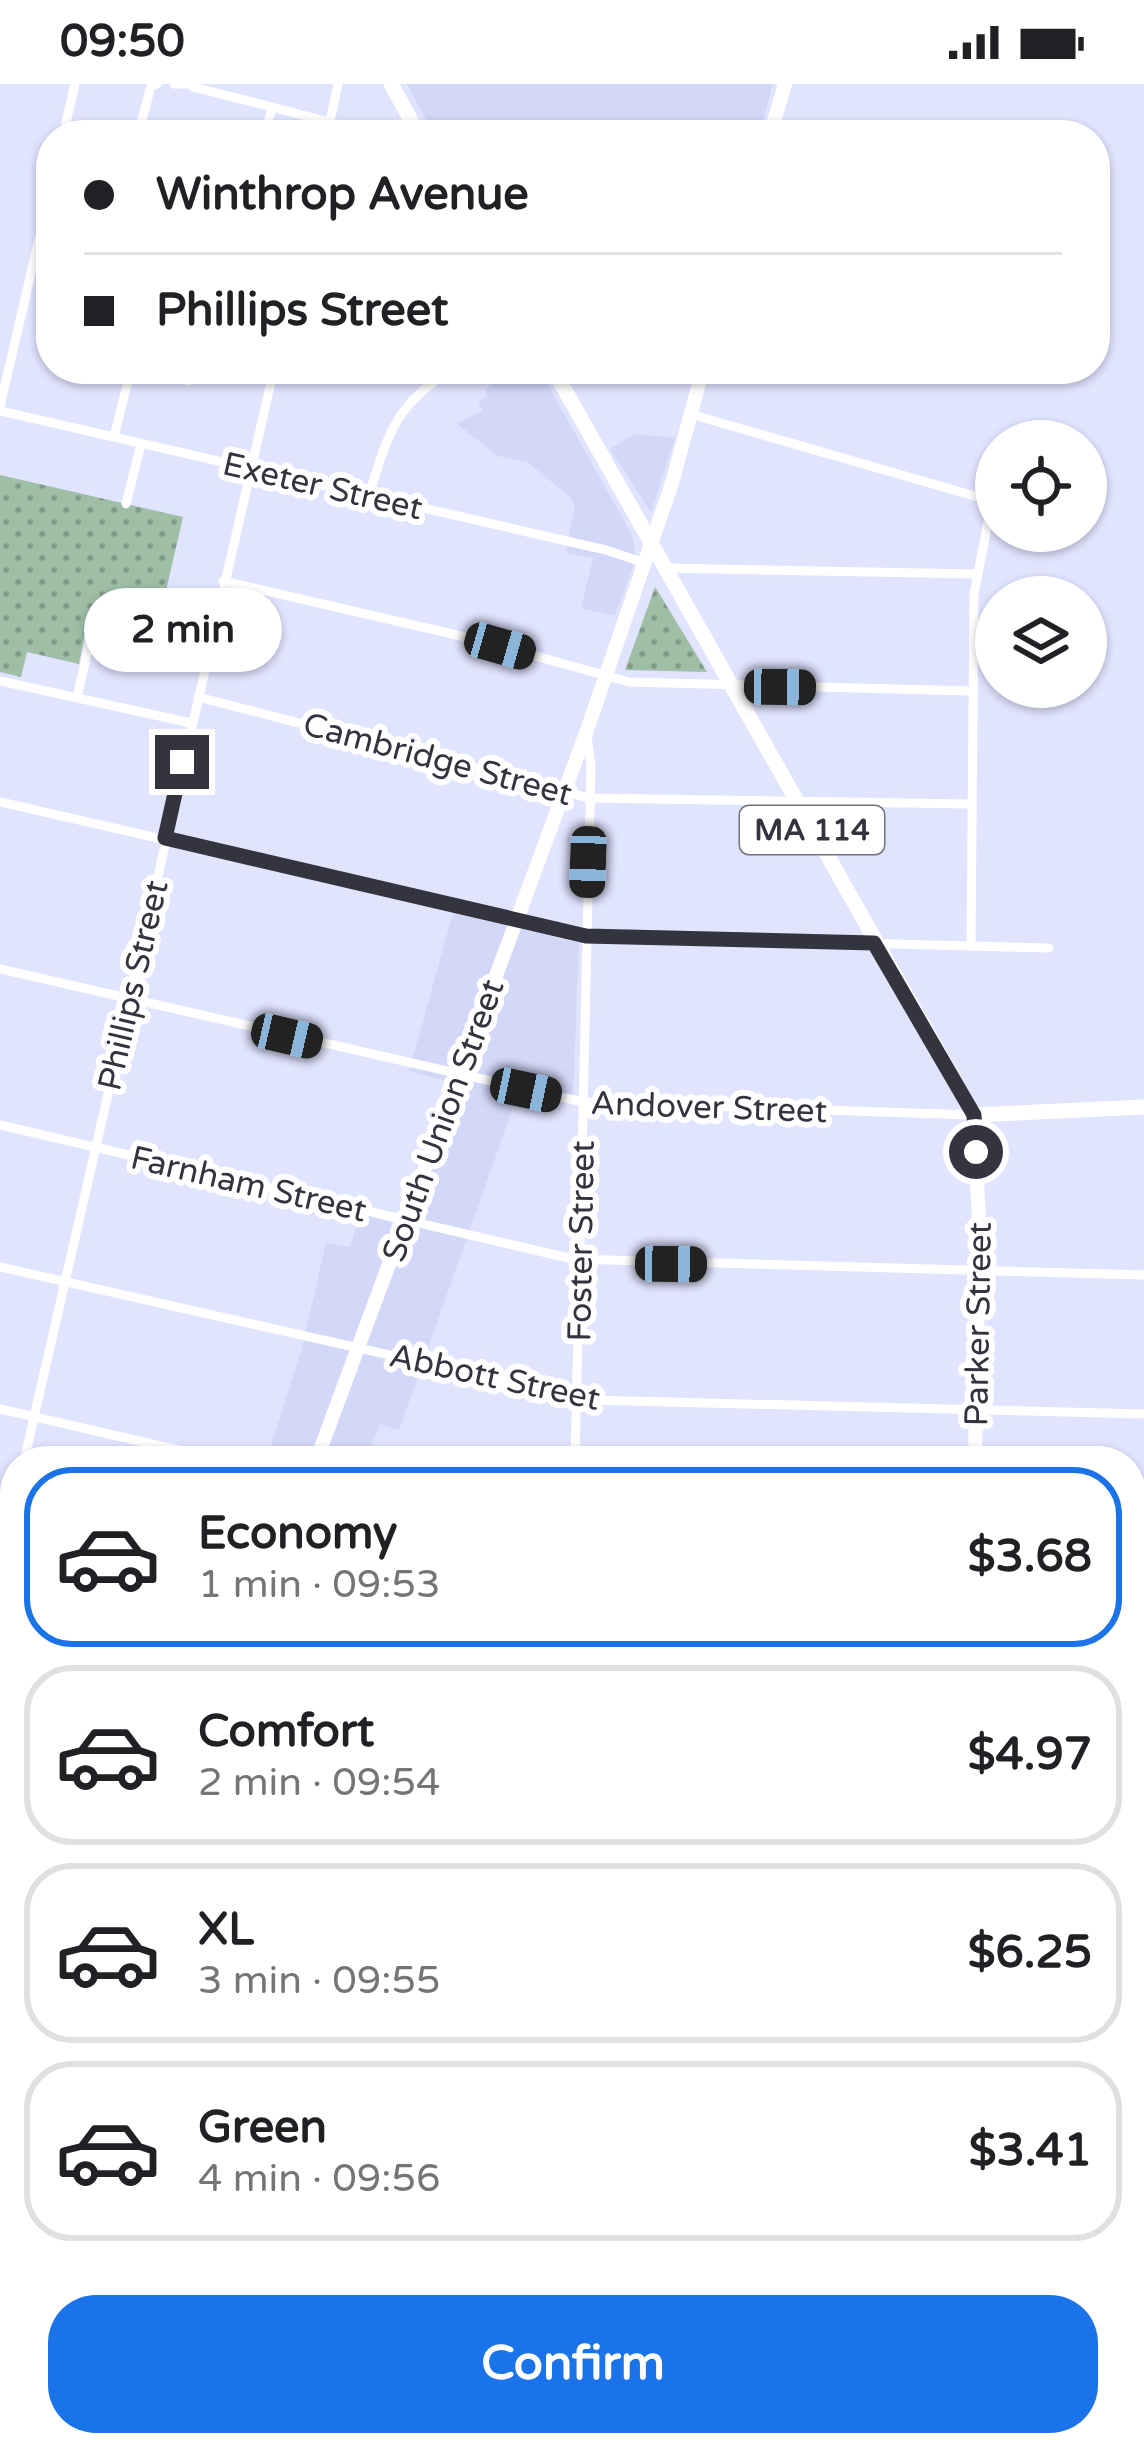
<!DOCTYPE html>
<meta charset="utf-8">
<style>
:root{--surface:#fff;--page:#f2f2f2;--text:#202124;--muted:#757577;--line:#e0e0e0;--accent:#1a73e8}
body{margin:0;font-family:"Varela Round",sans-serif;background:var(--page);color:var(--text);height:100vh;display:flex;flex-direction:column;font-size:45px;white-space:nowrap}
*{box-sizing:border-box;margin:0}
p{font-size:39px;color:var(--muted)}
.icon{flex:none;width:66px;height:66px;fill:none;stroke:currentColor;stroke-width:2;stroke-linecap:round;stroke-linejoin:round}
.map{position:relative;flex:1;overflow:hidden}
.panel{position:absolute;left:0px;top:1362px;width:1146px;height:1011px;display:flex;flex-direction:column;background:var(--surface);border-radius:48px 48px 0 0;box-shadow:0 3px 9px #0004}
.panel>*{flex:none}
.hud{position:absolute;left:36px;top:36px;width:1074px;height:264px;border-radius:48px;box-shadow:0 3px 9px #0004;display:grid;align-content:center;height:264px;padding:0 48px;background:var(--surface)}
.tools{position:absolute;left:975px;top:336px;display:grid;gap:24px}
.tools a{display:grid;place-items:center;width:132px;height:132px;border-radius:50%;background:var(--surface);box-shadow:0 3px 9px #0004;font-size:60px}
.end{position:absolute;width:54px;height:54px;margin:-27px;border:15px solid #33343e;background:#fff;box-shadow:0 0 0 6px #fff}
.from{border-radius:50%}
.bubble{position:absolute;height:84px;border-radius:42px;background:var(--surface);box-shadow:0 3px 9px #0004;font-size:39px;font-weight:800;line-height:84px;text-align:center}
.car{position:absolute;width:36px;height:72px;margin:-36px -18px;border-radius:15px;box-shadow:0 0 9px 3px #0007;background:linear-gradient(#222 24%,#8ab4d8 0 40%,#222 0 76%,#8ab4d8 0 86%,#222 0)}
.hud b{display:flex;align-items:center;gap:42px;height:114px;font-size:45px}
.hud b+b{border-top:3px solid var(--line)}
.hud i{width:30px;height:30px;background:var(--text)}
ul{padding:21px 0 0;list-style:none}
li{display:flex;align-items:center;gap:36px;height:180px;margin:0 24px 18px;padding:0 24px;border:6px solid var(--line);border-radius:48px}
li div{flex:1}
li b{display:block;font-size:45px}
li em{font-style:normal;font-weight:800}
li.current{border-color:var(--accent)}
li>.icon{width:108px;height:108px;stroke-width:1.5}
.primary-button{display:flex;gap:24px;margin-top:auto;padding:24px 48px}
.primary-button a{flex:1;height:138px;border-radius:48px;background:var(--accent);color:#fff;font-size:48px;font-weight:800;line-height:138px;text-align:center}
.status{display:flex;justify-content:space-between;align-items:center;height:84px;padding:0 60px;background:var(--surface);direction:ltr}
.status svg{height:33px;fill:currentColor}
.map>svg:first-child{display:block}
.built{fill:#d3d7f8}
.park{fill:url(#park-dots)}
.water{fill:url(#water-waves)}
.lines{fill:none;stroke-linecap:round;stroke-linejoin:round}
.canal{stroke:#969ac2;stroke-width:10}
.street{stroke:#fff;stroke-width:9}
.secondary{stroke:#fff;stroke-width:14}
.primary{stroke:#fff;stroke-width:15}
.rail-casing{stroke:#676877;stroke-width:8}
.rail{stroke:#fff;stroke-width:3;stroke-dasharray:9;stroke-linecap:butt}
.route{stroke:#33343e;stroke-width:15}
.labels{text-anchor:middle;stroke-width:12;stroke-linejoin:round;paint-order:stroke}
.shield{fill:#fff;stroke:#707178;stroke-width:3}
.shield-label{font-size:30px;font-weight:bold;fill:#33343e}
.street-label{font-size:33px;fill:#33343e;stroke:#fff}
</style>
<div class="status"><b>09:50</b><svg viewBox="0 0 49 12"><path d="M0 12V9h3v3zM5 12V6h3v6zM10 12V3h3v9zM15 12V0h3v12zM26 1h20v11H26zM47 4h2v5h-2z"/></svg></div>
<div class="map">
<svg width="1144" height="2371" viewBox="0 0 1144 2371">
<defs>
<pattern id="park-dots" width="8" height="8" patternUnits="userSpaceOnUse" patternTransform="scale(3)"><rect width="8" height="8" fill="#9ebea6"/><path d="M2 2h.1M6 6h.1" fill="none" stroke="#819b89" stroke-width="1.8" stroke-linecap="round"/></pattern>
<pattern id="water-waves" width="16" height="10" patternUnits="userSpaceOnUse" patternTransform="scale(3)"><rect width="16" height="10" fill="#969ac2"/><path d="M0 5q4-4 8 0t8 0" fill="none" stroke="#7b7e9f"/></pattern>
</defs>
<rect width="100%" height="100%" fill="#e1e4ff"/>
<g class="built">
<path d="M407 0H773L759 51H434Z"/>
<path d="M490 285H539L632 451 636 474 615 532 581 524 593 474 566 469 575 420 569 412 527 378 498 372 457 340 483 326 478 318 488 312 485 305 497 298Z"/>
<path d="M635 350 675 354 651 428 610 365Z"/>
<path d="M453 829 579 859 573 1013 521 1001 399 1346 380 1340 365 1377H241L243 1368 267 1374 302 1264 326 1159 350 1163 360 1130 396 1140 447 997 409 987Z"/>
</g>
<g class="park">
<path d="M0 391 183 433 154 559 86 544 79 580 27 568 21 593 0 588Z"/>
<path d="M655 503 657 506 707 588 625 586Z"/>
<path d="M0 1483 15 1486V1716L0 1712Z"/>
</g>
<path class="water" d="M0 2257 15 2264V2358H307L353 2371H0Z"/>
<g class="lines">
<path class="canal" d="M1131 2178 1144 2177"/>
<g class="street">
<path d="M174 0H194"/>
<path d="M193 3 272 23"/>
<path d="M63 51 75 0"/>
<path d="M138 51 151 2 157 0"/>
<path d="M265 51 272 23 329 38"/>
<path d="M327 51 338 0"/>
<path d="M141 285 188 297 192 285"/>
<path d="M0 322 51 104"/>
<path d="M0 327 606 466 645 479"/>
<path d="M690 330 992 417 974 510 971 862"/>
<path d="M114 353 131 285"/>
<path d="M369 411C388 350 396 318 454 285"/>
<path d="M126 420 141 360"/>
<path d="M664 484 976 490"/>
<path d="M223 497 474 555 629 598 971 607"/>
<path d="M0 597 191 639"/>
<path d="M77 613 92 548"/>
<path d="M198 613 589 714 969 720"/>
<path d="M0 718 586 852 1049 864"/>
<path d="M0 885 583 1018 974 1031"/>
<path d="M0 1041 573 1175 1144 1191"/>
<path d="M0 1183 589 1316 1144 1330"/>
<path d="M0 1325 226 1377"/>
<path d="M24 1377 274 285"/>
<path d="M575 1377 591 681 587 651"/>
<path d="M5 1464 15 1418"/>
<path d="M1131 1471H1144"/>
<path d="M1131 1743 1144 1731"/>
<path d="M1131 2205 1144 2204"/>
</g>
<g class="secondary">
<path d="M770 51 785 0"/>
<path d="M974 1031 979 1139 975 1377"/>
<path d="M316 1377 586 649 672 399 703 285"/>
<path d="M0 1462 15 1466"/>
<path d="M1131 1611 1144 1612"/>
<path d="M0 1724 15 1727"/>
<path d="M0 2039 15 2043"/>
<path d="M1131 2145 1144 2144"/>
<path d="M0 2251 15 2210"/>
<path d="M814 2358 815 2371"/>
</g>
<g class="primary">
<path d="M391 0 419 51"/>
<path d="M553 285 974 1031 1144 1023"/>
</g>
<g class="rail-casing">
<g id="rail">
<path d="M1131 1870 1144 1860"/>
<path d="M0 1907 15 1910"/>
</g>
</g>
<use href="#rail" class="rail"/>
</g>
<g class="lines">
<path class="route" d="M182 678 165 754 586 852 874 859 974 1031 976 1068"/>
</g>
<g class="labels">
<rect class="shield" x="740" y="722" width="144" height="48" rx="9"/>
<g class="shield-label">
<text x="812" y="756">MA 114</text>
</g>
<g class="street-label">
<text transform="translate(323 401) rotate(13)" y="12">Exeter Street</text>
<text transform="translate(438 674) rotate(15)" y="12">Cambridge Street</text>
<text transform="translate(132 901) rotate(-77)" y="12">Phillips Street</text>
<text transform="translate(709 1022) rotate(2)" y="12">Andover Street</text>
<text transform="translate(442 1036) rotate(-70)" y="12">South Union Street</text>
<text transform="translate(249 1099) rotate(13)" y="12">Farnham Street</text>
<text transform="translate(580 1157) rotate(-89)" y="12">Foster Street</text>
<text transform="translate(977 1240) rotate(-89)" y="12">Parker Street</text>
<text transform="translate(495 1292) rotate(12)" y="12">Abbott Street</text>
</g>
</g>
</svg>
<div class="tools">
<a><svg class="icon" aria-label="locate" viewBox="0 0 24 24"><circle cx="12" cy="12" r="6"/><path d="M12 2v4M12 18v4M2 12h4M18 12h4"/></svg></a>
<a><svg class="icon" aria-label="layers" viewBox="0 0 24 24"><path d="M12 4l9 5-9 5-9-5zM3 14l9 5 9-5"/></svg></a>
</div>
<i class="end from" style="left:976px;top:1068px"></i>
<i class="end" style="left:182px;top:678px"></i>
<div class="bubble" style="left:84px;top:504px;width:198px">2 min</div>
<i class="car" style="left:500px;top:562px;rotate:106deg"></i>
<i class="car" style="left:780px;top:603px;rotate:91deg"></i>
<i class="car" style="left:588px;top:778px;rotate:182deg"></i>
<i class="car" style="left:287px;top:952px;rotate:103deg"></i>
<i class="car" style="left:526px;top:1006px;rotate:102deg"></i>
<i class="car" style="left:671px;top:1180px;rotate:91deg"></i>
<div class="hud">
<b><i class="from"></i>Winthrop Avenue</b>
<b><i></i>Phillips Street</b>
</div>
<section class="panel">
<ul>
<li class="current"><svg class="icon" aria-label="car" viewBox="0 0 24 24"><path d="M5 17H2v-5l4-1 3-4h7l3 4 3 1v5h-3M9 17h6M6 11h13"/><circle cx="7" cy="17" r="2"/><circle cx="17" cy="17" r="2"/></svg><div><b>Economy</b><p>1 min · 09:53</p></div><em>$3.68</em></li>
<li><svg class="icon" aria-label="car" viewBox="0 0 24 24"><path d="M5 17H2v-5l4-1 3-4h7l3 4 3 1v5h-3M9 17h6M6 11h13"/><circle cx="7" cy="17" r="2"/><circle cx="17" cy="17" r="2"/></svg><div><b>Comfort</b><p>2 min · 09:54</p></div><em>$4.97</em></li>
<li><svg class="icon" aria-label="car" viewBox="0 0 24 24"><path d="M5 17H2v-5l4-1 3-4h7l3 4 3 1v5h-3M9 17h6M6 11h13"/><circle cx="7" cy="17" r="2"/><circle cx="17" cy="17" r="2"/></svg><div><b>XL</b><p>3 min · 09:55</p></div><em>$6.25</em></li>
<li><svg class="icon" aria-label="car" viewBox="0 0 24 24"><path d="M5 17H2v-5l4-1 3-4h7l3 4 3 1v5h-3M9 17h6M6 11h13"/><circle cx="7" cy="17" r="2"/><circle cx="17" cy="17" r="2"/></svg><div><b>Green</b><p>4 min · 09:56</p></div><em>$3.41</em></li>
</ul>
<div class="primary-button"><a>Confirm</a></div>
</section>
</div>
